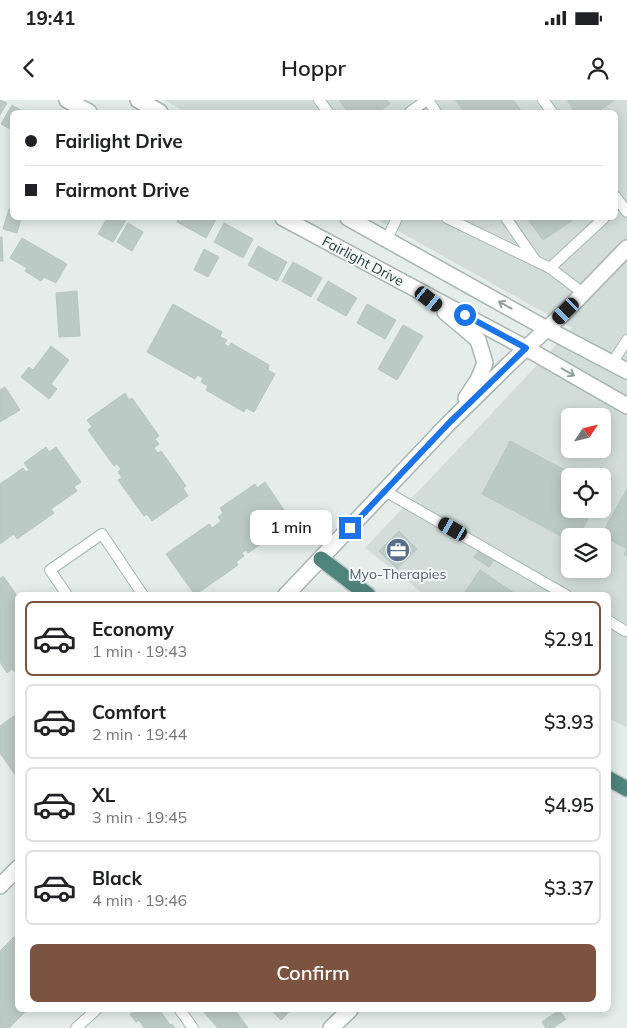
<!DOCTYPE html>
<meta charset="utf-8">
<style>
:root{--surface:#fff;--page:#f2f2f2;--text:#202124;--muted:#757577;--line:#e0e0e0;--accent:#7c5340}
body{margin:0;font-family:Mulish,sans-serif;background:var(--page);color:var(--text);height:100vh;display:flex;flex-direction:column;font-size:19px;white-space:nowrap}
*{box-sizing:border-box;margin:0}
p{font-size:16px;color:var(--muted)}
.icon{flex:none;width:28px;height:28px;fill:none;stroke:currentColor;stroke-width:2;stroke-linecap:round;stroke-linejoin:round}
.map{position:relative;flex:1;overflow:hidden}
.details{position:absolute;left:15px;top:492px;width:596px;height:420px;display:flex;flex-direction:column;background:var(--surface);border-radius:8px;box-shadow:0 2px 12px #0003}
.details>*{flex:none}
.hud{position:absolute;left:10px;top:10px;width:608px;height:110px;border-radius:8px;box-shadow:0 2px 12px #0003;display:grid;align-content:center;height:110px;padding:0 15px;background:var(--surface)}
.needle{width:32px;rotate:55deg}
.controls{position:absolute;left:561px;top:308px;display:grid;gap:10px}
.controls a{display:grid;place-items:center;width:50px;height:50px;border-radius:8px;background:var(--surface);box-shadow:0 2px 12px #0003;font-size:25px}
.end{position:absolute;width:22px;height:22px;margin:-11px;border:6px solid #1a73e8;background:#fff;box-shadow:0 0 0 2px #fff}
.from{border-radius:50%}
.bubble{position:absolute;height:35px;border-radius:8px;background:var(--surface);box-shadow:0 2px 12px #0003;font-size:16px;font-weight:600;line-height:35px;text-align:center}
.car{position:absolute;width:15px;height:30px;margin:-15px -8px;border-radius:6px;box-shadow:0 0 4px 1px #0007;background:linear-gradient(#222 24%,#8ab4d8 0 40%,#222 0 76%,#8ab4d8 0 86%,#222 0)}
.hud b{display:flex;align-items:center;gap:18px;height:48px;font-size:19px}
.hud b+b{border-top:1px solid var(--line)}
.hud i{width:12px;height:12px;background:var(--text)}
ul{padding:9px 0 0;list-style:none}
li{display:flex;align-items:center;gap:15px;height:75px;margin:0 10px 8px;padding:0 5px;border:2px solid var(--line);border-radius:8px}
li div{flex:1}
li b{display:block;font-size:19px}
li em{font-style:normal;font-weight:600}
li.selected{border-color:var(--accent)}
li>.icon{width:45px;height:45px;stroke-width:1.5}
.primary-button{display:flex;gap:10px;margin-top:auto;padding:10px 15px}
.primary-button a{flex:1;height:58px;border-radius:8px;background:var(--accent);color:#fff;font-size:20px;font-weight:600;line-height:58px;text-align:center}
.status{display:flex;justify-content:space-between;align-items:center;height:35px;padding:0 25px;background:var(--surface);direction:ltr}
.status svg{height:14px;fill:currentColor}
header{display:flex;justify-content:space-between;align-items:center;height:65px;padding:0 15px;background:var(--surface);font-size:22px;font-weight:600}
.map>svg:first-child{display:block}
.built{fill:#d2ddd9;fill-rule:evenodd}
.building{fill:#bccac6;stroke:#b6c6c1}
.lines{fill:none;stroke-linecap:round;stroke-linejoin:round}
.service-casing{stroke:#a7b5b1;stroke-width:12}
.minor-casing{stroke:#a7b5b1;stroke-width:18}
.tertiary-casing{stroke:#a7b5b1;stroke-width:18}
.trunk-casing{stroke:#c2c9c8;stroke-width:18}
.service{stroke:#fff;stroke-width:10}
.minor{stroke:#fff;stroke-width:15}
.tertiary{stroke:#fff;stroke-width:15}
.trunk{stroke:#4e847c;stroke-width:15}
.oneway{stroke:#929e9c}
.route{stroke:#1a73e8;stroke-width:6}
.labels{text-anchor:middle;stroke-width:4;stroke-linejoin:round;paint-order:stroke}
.street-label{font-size:14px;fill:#243e39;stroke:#f4f9f7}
.service-label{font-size:14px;fill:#4e5e75;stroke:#f4f9f7}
</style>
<div class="status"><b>19:41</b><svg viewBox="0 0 49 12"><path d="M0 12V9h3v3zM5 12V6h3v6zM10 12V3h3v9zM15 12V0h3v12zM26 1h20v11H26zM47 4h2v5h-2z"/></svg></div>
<header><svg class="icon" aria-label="back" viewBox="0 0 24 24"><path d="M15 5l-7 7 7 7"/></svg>Hoppr<svg class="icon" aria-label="person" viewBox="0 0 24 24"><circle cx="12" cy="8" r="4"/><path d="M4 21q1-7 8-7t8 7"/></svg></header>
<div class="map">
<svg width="627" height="928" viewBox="0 0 627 928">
<rect width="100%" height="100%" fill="#e4edea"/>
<path class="built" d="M164 0H627V628L609 618V495H425L365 448 572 228 375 118H615V12H186ZM570 316H602V349H570ZM570 376H602V409H570ZM570 436H602V469H570Z"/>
<g class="building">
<path d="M0 0 7 3 0 15Z"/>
<path d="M339 0H387L390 4 377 12H348Z"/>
<path d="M455 0H513L522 12H464Z"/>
<path d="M567 0H615L597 12H575Z"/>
<path d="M12 5 24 12H12V30L1 24Z"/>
<path d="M9 109 12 110V118H21L17 133 3 129Z"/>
<path d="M107 118H121L126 120 113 142 98 134Z"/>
<path d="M179 118H213L216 119 206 138 177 122Z"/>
<path d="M527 118H576L543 140Z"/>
<path d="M128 123 143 132 132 151 117 142Z"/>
<path d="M224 123 253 139 243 158 214 142Z"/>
<path d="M0 137H2L3 161H0Z"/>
<path d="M22 138 67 164 56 183 44 177 41 181 25 171 27 168 10 158Z"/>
<path d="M258 146 287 162 277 181 248 165Z"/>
<path d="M204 149 219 157 208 177 194 170Z"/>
<path d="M293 162 322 178 311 197 282 181Z"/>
<path d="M328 181 357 198 346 216 317 200Z"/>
<path d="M77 191 80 236 59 237 56 193Z"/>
<path d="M173 204 222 232 220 237 227 240 224 244 229 247 231 243 269 265 268 270 275 274 254 312 246 308 244 312 206 290 208 286 201 282 203 278 197 275 195 279 147 252Z"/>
<path d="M367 204 396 220 385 239 357 223Z"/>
<path d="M403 225 423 236 397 280 378 269Z"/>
<path d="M51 246 69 260 51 284 57 289 49 299 21 277 29 267 33 270Z"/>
<path d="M5 287 20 310 0 322V290Z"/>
<path d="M125 293 129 300 132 298 159 336 155 339 159 344 154 348 158 353 161 351 186 386 183 388 188 396 152 421 147 414 144 416 118 380 122 378 118 372 121 369 117 364 114 366 88 330 92 327 87 320Z"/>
<path d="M510 341 576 376H570V409H593L579 436H570V441L482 394Z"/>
<path d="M46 347 49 352 56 347 81 382 74 387 77 391 51 409 54 413 17 439 14 434 0 444V384L23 368 26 372 29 370 24 363Z"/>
<path d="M265 382 290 419 282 424 284 428 248 453 246 450 242 453 244 456 236 462 238 465 195 495 166 454 209 424 212 428 221 421 218 417 223 413 220 408 255 384 257 388Z"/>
<path d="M627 389V456L624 454 627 449 601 435Z"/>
<path d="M399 431 417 449 397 469 379 451Z"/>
<path d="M480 449 494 460 489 467 474 457Z"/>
<path d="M480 470 517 495H463Z"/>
<path d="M3 476 18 497V571L15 572 12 569 7 573 0 562V479Z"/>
<path d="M18 613V675L16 676 0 653V626Z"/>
<path d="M18 833V910H27L9 928H0V851Z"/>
<path d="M139 910H162L161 912 170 925 172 924 175 928H144L139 920 136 922 130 914Z"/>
<path d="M202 910H235L248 928H218Z"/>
<path d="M271 910H291L281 920Z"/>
<path d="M559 910 566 919 553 928H546L542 922Z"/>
</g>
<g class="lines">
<g class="service-casing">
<g id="service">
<path d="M319 0 328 12"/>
<path d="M428 0 436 12"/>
<path d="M543 0 552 12"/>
<path d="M410 12 427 0"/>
<path d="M615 96 627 112"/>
<path d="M447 118 550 168"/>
<path d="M506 118 535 160"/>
<path d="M387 139 397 118"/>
<path d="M583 193 550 168 604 118"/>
<path d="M612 263 627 240"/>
<path d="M385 391 566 495"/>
<path d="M67 495 50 470 102 434 143 495"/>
<path d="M609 521 625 531"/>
<path d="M180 910 193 928"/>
<path d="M76 928 96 910"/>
</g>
</g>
<g class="minor-casing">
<g id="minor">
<path d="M526 248 627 306"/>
<path d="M331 928 350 910"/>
</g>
</g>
<g class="tertiary-casing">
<g id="tertiary">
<path d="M67 0 89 12"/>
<path d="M138 0 160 12"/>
<path d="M283 118 526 248"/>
<path d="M348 118 547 229 627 271"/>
<path d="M445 212 478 240 485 263 478 280 466 298"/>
<path d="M286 495 448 324 509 264 566 211 627 148"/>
<path d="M0 786 18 768"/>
</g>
</g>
<g class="trunk-casing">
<g id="trunk">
<path d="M321 459 368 495"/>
<path d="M609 679 627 689"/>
</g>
</g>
<use href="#service" class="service"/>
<use href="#minor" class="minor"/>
<use href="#tertiary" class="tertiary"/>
<use href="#trunk" class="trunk"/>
</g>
<defs><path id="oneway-shaft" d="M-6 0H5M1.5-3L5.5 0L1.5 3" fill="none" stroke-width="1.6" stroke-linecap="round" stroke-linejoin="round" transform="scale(1.25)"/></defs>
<g class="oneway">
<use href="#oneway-shaft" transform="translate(505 205) rotate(-151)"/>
<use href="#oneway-shaft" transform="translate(568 272) rotate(30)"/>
</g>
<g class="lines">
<path class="route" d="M350 428 448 324 526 248 465 215"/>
</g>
<defs>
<g id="office-disc" transform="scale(1.25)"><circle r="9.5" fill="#5c6f8a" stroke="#f4f9f7"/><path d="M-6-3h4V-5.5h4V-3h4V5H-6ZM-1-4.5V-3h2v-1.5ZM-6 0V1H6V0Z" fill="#fff"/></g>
</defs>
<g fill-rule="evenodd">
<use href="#office-disc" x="398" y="450"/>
</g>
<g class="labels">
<g class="street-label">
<text transform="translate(363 161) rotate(28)" y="5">Fairlight Drive</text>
</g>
<g class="service-label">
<text x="398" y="479">Myo-Therapies</text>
</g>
</g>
</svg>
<div class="controls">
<a><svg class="needle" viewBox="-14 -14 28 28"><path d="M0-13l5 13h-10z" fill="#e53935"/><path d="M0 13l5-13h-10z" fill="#757577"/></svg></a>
<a><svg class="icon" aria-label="locate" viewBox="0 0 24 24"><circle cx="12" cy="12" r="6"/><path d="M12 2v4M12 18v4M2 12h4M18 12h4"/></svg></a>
<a><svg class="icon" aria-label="layers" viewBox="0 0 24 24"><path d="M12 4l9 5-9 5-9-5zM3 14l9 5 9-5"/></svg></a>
</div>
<i class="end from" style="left:465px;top:215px"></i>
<i class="end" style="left:350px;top:428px"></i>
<div class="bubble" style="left:250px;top:410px;width:82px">1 min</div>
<i class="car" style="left:429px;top:199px;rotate:129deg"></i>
<i class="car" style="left:566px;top:211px;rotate:225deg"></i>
<i class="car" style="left:453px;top:429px;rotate:300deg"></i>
<div class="hud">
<b><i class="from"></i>Fairlight Drive</b>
<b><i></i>Fairmont Drive</b>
</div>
<section class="details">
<ul>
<li class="selected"><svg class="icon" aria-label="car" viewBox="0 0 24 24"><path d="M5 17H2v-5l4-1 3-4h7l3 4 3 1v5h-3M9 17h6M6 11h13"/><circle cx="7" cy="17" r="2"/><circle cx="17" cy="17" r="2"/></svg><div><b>Economy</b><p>1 min · 19:43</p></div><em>$2.91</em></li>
<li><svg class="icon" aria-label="car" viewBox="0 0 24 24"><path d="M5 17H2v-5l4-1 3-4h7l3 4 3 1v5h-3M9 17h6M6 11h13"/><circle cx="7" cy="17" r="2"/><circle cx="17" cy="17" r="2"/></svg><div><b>Comfort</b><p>2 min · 19:44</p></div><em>$3.93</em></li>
<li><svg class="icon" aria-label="car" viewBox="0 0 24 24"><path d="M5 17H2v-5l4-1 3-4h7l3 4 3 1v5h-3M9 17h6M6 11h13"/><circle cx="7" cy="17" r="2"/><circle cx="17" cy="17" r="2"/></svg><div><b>XL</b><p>3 min · 19:45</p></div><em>$4.95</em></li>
<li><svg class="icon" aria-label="car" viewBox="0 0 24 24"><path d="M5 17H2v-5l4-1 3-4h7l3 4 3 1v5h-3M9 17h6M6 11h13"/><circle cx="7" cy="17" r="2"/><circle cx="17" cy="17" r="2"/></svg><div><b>Black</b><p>4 min · 19:46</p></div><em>$3.37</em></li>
</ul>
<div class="primary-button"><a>Confirm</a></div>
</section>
</div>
